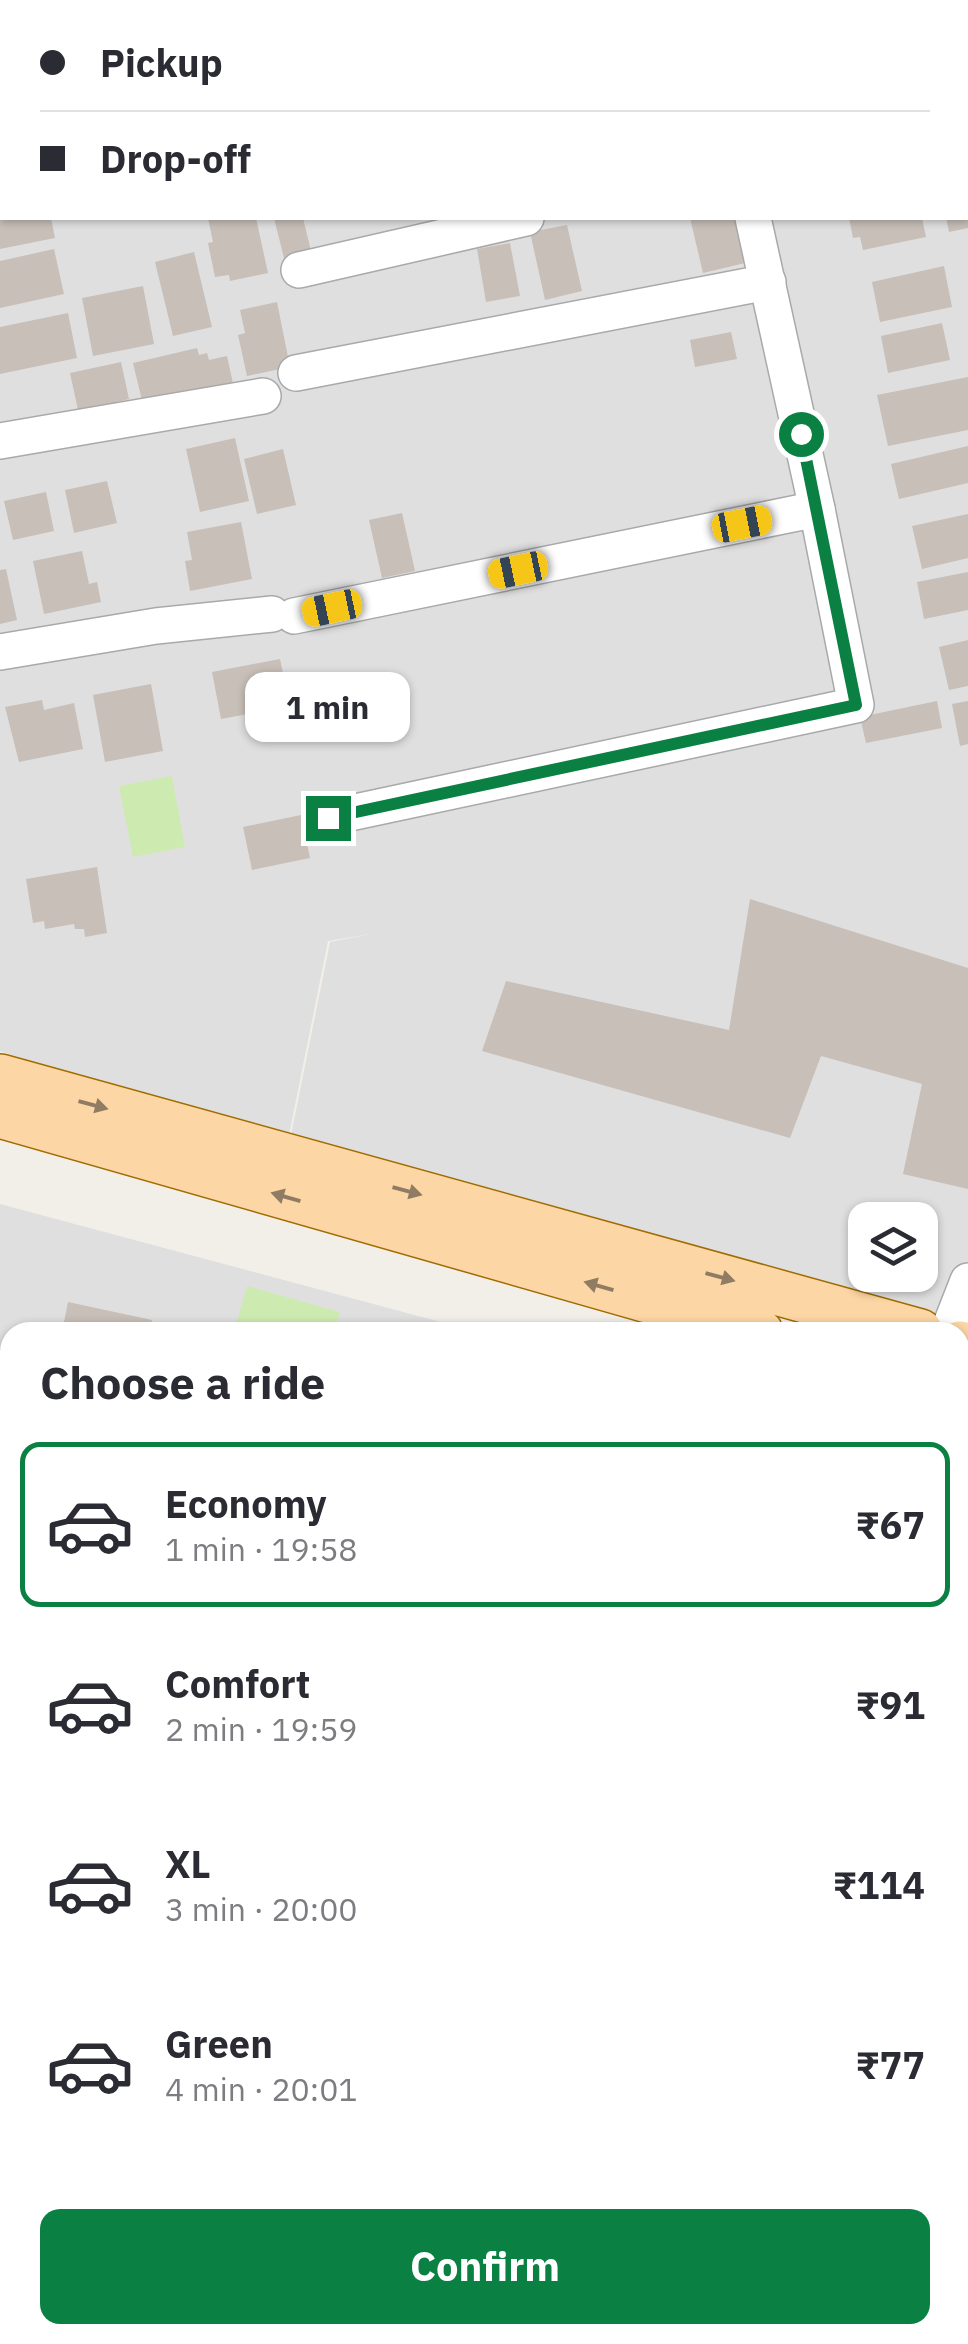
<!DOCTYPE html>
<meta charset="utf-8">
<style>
:root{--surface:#fff;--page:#f7f7f7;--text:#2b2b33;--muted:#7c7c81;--line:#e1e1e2;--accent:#0b8043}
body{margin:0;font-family:"IBM Plex Sans",sans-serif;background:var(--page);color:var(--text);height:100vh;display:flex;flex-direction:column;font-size:38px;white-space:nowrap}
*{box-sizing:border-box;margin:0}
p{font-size:32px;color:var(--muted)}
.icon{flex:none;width:55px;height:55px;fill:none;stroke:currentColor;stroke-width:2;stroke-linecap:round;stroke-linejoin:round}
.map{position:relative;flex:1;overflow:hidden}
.panel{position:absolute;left:0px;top:1322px;width:970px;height:1022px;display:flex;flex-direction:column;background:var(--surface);border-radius:30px 30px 0 0;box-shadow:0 2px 8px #0004}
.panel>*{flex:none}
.hud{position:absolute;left:0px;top:0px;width:970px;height:220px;box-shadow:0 2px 8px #0004;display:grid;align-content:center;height:220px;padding:0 40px;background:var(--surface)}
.fabs{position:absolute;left:848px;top:1202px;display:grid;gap:20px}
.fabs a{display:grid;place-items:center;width:90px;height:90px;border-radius:20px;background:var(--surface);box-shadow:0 2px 8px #0004;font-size:50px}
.end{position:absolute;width:45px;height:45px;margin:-22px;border:12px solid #0b8043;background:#fff;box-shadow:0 0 0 5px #fff}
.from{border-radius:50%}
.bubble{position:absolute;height:70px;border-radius:20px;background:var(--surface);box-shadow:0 2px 8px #0004;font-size:32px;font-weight:700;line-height:70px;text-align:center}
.car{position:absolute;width:30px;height:60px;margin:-30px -15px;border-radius:12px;box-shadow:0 0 8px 2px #0007;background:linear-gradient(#f5c518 24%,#345 0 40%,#f5c518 0 76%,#345 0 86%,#f5c518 0)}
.hud b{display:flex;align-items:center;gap:35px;height:95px;font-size:38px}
.hud b+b{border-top:2px solid var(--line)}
.hud i{width:25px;height:25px;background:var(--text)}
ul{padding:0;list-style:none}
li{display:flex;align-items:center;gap:30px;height:165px;margin:0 20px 15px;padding:0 20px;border:5px solid transparent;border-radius:20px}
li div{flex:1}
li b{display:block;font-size:38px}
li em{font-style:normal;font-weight:700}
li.selected{border-color:var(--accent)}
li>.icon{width:90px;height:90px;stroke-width:1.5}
h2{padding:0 40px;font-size:45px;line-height:120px}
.button{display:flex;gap:20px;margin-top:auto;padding:20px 40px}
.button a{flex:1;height:115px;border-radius:20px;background:var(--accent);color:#fff;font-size:40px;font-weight:700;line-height:115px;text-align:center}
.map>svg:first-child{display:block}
.residential{fill:#e0dfdf;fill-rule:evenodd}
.grass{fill:#cdebb0}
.building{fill:#c7bfb8}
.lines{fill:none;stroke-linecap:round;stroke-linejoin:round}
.minor-casing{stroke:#a9a9a9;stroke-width:38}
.major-casing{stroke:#a06b00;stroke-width:48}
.minor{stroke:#fff;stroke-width:35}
.major{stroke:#fcd6a4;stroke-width:45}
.oneway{fill:#8f7c63}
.route{stroke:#0b8043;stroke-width:12}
</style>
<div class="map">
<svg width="968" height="2344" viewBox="0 0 968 2344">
<rect width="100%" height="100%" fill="#f2efe9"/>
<g class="residential">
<path d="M0 0H435L2 2 0 100Z"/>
<path d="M588 0H968V1332L289 1145 330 942 371 934 328 941 287 1145 0 1051V140L2 139V218H968V2H578ZM865 1220H920V1275H865Z"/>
<path d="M0 1204 478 1332H10V2116L0 2113Z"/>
<path d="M960 1462 968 1464V2344H788L758 2335H960Z"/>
<path d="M0 2158 10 2161V2335H631L629 2344H0Z"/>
</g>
<g class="grass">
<path d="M172 776 185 847 133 857 119 786Z"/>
<path d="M247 1286 340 1312 334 1332H234Z"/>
</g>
<g class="building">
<path d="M0 218H51L55 238 0 249Z"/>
<path d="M208 218H256L268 273 230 281 229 275 215 277 208 243 213 242Z"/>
<path d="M274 218H303L312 255 285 262Z"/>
<path d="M690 218H735L745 263 703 273Z"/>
<path d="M849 218H922L926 237 863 250 860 237 853 238Z"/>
<path d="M946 218H968V228L949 232Z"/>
<path d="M567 225 582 291 545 300 530 232Z"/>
<path d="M510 243 520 296 486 302 477 249Z"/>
<path d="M54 249 64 294 0 308V261Z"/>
<path d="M194 252 212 327 173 336 155 262Z"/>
<path d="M944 266 952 307 880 322 872 282Z"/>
<path d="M143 286 154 344 93 356 82 298Z"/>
<path d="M277 302 290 367 247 376 238 335 245 333 240 310Z"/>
<path d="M68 313 77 358 0 374V327Z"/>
<path d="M942 323 950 360 888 373 881 336Z"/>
<path d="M731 332 737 359 695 367 690 340Z"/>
<path d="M197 348 199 355 207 353 209 360 227 356 234 388 144 409 133 363Z"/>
<path d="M121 362 129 399 117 402 119 415 81 424 70 373Z"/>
<path d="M968 377V430L888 446 877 395Z"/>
<path d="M235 438 249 501 200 512 186 449Z"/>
<path d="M968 446V483L899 499 891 464Z"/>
<path d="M283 449 296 505 257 514 244 459Z"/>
<path d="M107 481 117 523 74 533 65 490Z"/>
<path d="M46 492 54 531 13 540 4 501Z"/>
<path d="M402 513 415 571 382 578 369 520Z"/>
<path d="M968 514V558L922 569 912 526Z"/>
<path d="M241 522 252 579 190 591 185 561 192 560 187 532Z"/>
<path d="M82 551 89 584 97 582 101 602 44 614 33 561Z"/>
<path d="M6 569 17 620 0 624V570Z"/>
<path d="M968 572V610L924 619 917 582Z"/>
<path d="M968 640V686L949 690 939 647Z"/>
<path d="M280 659 290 706 221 719 212 672Z"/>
<path d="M151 684 163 751 105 762 93 695Z"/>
<path d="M42 700 44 710 74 703 83 749 19 762 5 707Z"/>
<path d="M937 701 942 728 866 743 860 717Z"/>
<path d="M968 701V744L960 746 952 704Z"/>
<path d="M301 815 310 858 252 870 243 827Z"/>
<path d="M97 867 107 933 85 937 84 929H75L74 924 45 929 44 921 33 923 26 879Z"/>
<path d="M750 899 968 968V1189L903 1174 922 1084 821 1056 790 1138 482 1051 506 981 729 1030Z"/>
<path d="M68 1302 152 1320 149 1332H62Z"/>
<path d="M0 1608 10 1610V1653L0 1651Z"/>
<path d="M960 1670 968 1672V1731L960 1729Z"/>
<path d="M0 1673 10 1676V1738L0 1736Z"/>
<path d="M960 1739 968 1742V1779L964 1789 960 1788Z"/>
<path d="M0 1759 10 1761V1830L0 1827Z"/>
<path d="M0 1860 10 1862V1911L0 1909Z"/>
<path d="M0 1962 10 1965V2044L0 2041Z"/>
<path d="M960 2210 968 2212 961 2249 960 2248Z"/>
<path d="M960 2302 968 2304V2344H925L928 2335H960Z"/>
<path d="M877 2335H924L922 2344H904Z"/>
</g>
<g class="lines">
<g class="minor-casing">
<g id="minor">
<path d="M41 0V2"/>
<path d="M703 0V2"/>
<path d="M542 2 552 0"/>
<path d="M0 121H2"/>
<path d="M299 270 526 218"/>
<path d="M296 373 768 282"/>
<path d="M0 441 263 396"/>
<path d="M294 616 817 509"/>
<path d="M0 652 156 626 272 614"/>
<path d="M327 818 856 705 817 509 753 218"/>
<path d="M948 1332 968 1281"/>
<path d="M0 1575 10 1578"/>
<path d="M960 1988 968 1991"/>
<path d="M0 2132 10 2134"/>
<path d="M727 2335 758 2344"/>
<path d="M647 2344 650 2335"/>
</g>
</g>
<g class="major-casing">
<g id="major">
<path d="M0 1077 920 1332"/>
<path d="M0 1115 760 1332"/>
<path d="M960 1344 968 1346"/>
<path d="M960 1390 968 1392"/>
</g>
</g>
<use href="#minor" class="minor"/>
<use href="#major" class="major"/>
</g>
<defs><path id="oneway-solid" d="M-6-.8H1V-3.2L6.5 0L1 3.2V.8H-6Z" transform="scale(2.5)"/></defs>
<g class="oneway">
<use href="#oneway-solid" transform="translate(93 1105) rotate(15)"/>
<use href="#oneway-solid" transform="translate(407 1191) rotate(15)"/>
<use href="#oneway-solid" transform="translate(286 1197) rotate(-164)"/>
<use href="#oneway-solid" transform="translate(720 1277) rotate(15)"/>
<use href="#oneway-solid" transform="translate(599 1286) rotate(-164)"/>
</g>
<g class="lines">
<path class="route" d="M328 818 856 705 801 434"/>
</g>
</svg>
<div class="fabs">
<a><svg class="icon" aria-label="layers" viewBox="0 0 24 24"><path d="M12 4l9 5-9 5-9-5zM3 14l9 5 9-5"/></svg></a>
</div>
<i class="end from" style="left:801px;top:434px"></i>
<i class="end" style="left:328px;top:818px"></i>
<div class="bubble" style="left:245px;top:672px;width:165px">1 min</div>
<i class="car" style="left:742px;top:524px;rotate:79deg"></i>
<i class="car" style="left:518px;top:570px;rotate:258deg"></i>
<i class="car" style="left:332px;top:608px;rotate:258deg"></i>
<div class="hud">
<b><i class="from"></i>Pickup</b>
<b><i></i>Drop-off</b>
</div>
<section class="panel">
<h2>Choose a ride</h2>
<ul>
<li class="selected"><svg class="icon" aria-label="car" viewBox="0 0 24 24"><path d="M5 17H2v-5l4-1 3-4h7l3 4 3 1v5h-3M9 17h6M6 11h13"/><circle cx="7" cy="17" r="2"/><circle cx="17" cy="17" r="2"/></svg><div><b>Economy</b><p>1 min · 19:58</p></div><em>₹67</em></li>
<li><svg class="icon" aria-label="car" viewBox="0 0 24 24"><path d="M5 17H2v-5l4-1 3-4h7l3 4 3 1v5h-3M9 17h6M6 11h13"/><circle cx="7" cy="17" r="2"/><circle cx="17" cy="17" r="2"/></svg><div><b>Comfort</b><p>2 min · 19:59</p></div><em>₹91</em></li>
<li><svg class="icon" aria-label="car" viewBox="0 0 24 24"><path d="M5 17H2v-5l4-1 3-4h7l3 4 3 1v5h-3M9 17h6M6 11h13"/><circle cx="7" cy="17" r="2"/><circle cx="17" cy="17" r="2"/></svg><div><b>XL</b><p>3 min · 20:00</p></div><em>₹114</em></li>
<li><svg class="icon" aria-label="car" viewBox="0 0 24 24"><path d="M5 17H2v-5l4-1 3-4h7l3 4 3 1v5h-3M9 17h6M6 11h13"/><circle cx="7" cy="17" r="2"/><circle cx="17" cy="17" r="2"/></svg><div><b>Green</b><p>4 min · 20:01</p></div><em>₹77</em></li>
</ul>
<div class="button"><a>Confirm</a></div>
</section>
</div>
